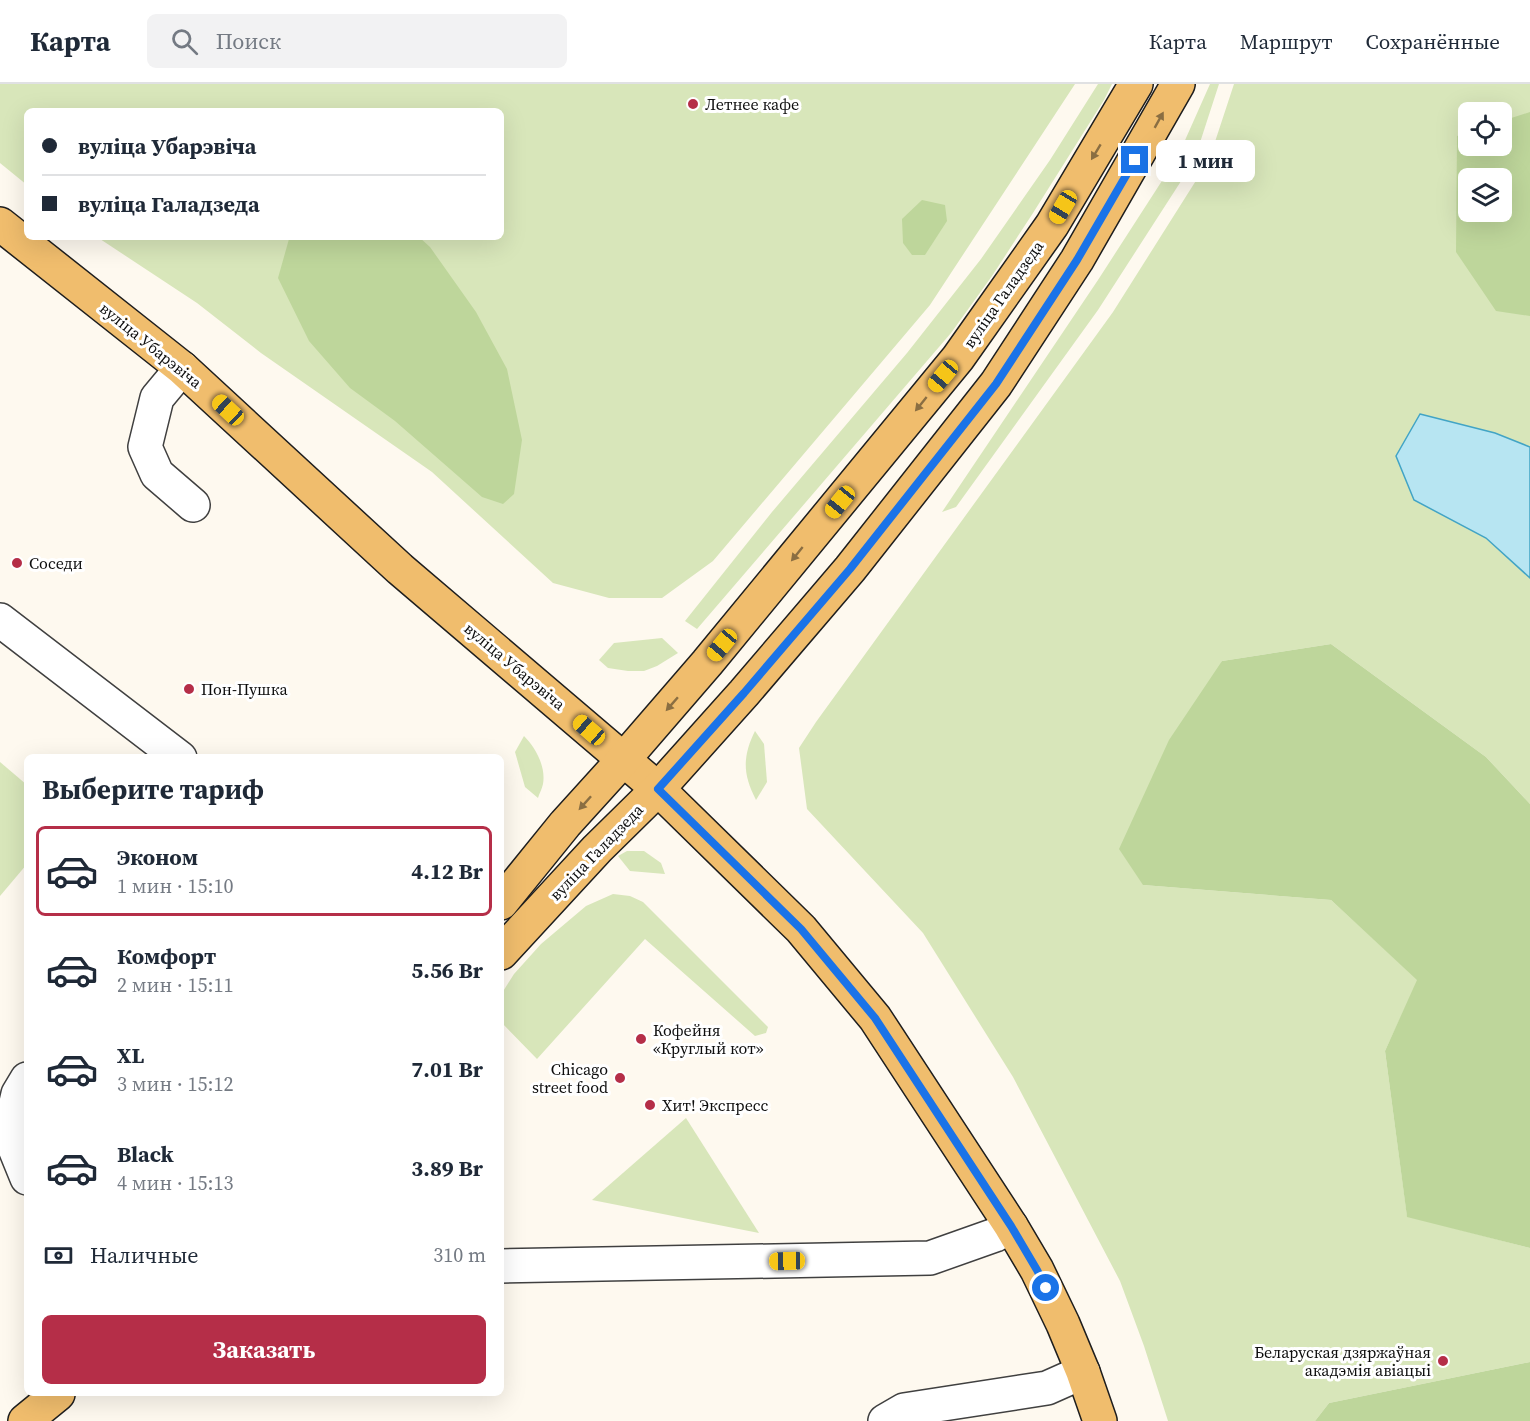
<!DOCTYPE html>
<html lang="ru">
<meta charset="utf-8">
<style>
:root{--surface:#fff;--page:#f2f2f3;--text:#1f2937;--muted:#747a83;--line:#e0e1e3;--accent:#b52e48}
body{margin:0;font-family:"Source Serif 4",serif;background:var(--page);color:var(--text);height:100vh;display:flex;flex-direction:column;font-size:22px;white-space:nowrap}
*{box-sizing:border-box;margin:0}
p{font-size:20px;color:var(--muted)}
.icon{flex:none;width:33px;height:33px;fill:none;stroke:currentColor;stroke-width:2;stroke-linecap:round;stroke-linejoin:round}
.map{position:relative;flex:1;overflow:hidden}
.side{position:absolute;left:24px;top:670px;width:480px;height:642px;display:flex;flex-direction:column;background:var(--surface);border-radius:9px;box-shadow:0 6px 24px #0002}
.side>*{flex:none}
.banner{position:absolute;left:24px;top:24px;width:480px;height:132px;border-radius:9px;box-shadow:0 6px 24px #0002;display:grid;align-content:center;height:132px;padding:0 18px;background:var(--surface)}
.controls{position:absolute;left:1458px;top:18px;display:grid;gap:12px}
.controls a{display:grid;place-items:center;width:54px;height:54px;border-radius:9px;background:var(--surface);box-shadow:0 6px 24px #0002;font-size:30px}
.end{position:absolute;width:27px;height:27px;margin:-14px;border:8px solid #1a73e8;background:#fff;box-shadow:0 0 0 3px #fff}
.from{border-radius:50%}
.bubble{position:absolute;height:42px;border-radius:9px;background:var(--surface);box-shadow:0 6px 24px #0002;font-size:20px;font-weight:700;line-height:42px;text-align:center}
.car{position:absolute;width:18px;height:36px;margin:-18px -9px;border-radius:8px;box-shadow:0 0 4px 2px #0007;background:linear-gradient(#f5c518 24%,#345 0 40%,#f5c518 0 76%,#345 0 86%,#f5c518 0)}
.banner b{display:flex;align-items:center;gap:21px;height:57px;font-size:22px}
.banner b+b{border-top:2px solid var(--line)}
.banner i{width:15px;height:15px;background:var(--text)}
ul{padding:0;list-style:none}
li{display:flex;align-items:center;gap:18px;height:90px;margin:0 12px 9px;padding:0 6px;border:3px solid transparent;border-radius:9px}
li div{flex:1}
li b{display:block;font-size:22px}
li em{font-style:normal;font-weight:700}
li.selected{border-color:var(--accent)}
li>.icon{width:54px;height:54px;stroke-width:1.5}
h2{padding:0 18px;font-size:27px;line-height:72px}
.pay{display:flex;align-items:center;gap:15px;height:66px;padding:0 18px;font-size:22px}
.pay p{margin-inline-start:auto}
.cta{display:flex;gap:12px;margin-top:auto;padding:12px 18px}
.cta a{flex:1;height:69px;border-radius:9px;background:var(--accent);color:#fff;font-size:24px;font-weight:700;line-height:69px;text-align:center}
header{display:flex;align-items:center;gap:36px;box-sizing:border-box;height:84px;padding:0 30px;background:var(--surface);border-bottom:2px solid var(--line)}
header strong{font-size:28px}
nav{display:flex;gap:33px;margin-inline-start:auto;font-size:21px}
.search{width:420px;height:54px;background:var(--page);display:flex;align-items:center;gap:15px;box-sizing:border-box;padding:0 21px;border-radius:9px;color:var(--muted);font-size:22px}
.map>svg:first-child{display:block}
.green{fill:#d8e6ba;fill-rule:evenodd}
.forest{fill:#bed69b;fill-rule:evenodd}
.water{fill:#b7e5f2;stroke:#42a4c5;stroke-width:1.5}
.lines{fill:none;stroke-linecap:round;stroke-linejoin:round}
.minor-casing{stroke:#404040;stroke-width:36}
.major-casing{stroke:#1e1e1e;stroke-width:36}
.minor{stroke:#fff;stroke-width:33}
.major{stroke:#f0bd6d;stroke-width:33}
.oneway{fill:#8a6e42}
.route{stroke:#1a73e8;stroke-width:8}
.poi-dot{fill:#b52e48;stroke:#fff;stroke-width:2}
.labels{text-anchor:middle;stroke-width:6;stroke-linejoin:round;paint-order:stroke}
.poi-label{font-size:16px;fill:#0d0d0d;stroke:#fff;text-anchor:start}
.street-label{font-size:16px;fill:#0d0d0d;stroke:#fff}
</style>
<header>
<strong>Карта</strong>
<div class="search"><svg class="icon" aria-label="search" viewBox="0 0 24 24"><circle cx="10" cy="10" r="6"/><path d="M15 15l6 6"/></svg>Поиск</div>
<nav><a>Карта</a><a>Маршрут</a><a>Сохранённые</a></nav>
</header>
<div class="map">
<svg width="1530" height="1337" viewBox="0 0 1530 1337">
<rect width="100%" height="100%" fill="#fef9ef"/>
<g class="green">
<path d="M0 0H1075L930 221 713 477 662 514H609L553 499 432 388 261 269 197 219 97 153H501V27H27V101L0 79Z"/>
<path d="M1098 0H1112L1104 16 1033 129 992 192 951 249 697 545 685 537 772 428 907 269 981 175 1050 76Z"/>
<path d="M1210 0H1219L1194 77 1098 226 956 423 942 428 1098 196 1178 72Z"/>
<path d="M1234 0H1530V363L1495 349 1420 330 1414 416 1486 454 1530 494V720L1486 673 1331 560 1222 577 1143 801 1331 816 1418 896 1385 967 1407 1132 1530 1164V1278L1329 1319 1315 1337H1168L1144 1262 1120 1197 1013 993 923 849 807 725 799 664 816 638 1113 228 1209 76ZM1468 28H1502V62H1468ZM1468 94H1502V128H1468Z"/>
<path d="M662 554 678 569 657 582 644 587H628L608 584 599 576 614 559Z"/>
<path d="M755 647 764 660 767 698 756 716C743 691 742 673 755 647Z"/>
<path d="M524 652C536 664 546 683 543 700 542 705 539 710 538 714L525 703 515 668Z"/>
<path d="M0 678 27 701V780L0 812Z"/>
<path d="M627 767H644L661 779 665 790 630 787 618 772Z"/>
<path d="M613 810 630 812 643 818 768 943 766 949 755 952 645 855 537 975 501 938 502 909 514 890 541 860 586 822Z"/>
<path d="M686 1034 759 1149 592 1116Z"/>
</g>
<g class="forest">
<path d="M1530 28V232L1496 227 1456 168 1457 52 1468 48V62H1502V37ZM1468 94H1502V128H1468Z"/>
<path d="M922 116 945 121 947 137 925 171H912L903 159 902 135Z"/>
<path d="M293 153H419L430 163 476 228 507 285 522 356 514 410 503 420 482 413 395 337 350 304 309 257 278 194 289 155Z"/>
<path d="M1331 560 1486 673 1530 720V1164L1407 1133 1385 967 1417 896 1331 816 1143 801 1119 765 1169 656 1222 577Z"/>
<path d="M1530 1278V1337H1315L1329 1319Z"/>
</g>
<path class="water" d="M1420 330 1495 349 1530 363V494L1486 454 1414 416 1396 372Z"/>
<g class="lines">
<g class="minor-casing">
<g id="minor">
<path d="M182 284 157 314 145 363 157 390 193 421"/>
<path d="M0 536 180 674"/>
<path d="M27 995 18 1010 9 1050 27 1094"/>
<path d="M501 1182 930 1174 995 1151 1011 1142"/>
<path d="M885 1337 904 1326 1047 1304 1083 1288"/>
</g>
</g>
<g class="major-casing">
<g id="major">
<path d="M0 140 182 284 400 485 658 705 801 845 875 934 1011 1142 1037 1186 1063 1240 1083 1288 1100 1337"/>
<path d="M501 819 565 740 624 675 707 579 958 274 1052 141 1136 0"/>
<path d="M501 869 597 765 658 705 744 609 850 485 996 300 1077 176 1178 0"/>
<path d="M25 1337 58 1310"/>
</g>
</g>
<use href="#minor" class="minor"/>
<use href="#major" class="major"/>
</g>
<defs><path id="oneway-solid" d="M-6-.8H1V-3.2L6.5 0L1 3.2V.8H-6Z" transform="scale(1.5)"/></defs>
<g class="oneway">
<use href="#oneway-solid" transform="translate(1159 36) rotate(-61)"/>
<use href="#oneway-solid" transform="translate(1096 68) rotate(121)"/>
<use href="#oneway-solid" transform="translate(921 320) rotate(129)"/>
<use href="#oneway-solid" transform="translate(797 470) rotate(129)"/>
<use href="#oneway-solid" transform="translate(672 620) rotate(131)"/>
<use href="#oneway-solid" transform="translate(585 719) rotate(132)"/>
</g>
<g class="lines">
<path class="route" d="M1046 1204 1037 1186 1011 1142 875 934 801 845 658 705 744 609 850 485 996 300 1077 176 1135 76"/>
</g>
<g class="poi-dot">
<circle cx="693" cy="20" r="6"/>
<circle cx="17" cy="479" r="6"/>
<circle cx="189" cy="605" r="6"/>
<circle cx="641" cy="955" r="6"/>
<circle cx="620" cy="994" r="6"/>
<circle cx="650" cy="1021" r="6"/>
<circle cx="1443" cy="1277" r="6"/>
</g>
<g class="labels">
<g class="poi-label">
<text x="705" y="26">Летнее кафе</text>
<text x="29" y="485">Соседи</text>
<text x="201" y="611">Пон-Пушка</text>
<text x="653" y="952">Кофейня<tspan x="653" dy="18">«Круглый кот»</tspan></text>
<text x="608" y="991" text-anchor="end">Chicago<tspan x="608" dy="18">street food</tspan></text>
<text x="662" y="1027">Хит! Экспресс</text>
<text x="1431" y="1274" text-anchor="end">Беларуская дзяржаўная<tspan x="1431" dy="18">акадэмія авіацыі</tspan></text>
</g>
<g class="street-label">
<text transform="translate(1003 210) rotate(-55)" y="6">вуліца Галадзеда</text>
<text transform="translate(151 261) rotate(39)" y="6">вуліца Убарэвіча</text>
<text transform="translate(515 582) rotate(40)" y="6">вуліца Убарэвіча</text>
<text transform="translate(596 768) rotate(-46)" y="6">вуліца Галадзеда</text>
</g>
</g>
</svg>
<div class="controls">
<a><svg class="icon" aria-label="locate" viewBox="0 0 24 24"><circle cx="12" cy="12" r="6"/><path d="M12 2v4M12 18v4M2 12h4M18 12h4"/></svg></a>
<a><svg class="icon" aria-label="layers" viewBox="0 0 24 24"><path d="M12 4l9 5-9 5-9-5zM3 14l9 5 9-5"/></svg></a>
</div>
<i class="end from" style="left:1046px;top:1204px"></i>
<i class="end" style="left:1135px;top:76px"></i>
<div class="bubble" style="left:1156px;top:56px;width:99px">1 мин</div>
<i class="car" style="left:1063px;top:123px;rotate:211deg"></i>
<i class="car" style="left:943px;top:292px;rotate:220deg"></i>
<i class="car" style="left:228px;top:326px;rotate:313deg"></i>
<i class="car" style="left:840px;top:418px;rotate:219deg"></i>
<i class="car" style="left:722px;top:561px;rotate:220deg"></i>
<i class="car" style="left:589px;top:646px;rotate:311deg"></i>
<i class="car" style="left:787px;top:1177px;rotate:269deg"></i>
<div class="banner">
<b><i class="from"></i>вуліца Убарэвіча</b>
<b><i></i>вуліца Галадзеда</b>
</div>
<section class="side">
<h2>Выберите тариф</h2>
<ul>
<li class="selected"><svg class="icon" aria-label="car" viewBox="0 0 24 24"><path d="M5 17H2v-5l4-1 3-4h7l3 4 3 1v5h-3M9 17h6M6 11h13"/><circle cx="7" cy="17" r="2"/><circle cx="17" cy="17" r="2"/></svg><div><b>Эконом</b><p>1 мин · 15:10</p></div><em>4.12 Br</em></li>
<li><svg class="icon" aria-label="car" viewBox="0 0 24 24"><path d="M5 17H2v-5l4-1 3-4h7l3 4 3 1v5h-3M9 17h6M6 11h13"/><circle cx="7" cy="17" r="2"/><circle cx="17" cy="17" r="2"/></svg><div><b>Комфорт</b><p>2 мин · 15:11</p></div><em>5.56 Br</em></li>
<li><svg class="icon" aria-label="car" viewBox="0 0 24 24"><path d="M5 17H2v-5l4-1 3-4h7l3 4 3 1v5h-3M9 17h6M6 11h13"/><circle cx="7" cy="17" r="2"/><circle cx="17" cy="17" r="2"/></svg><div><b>XL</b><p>3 мин · 15:12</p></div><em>7.01 Br</em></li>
<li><svg class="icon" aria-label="car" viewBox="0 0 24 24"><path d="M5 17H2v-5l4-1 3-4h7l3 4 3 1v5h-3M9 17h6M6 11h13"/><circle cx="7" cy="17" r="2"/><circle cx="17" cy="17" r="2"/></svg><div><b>Black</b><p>4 мин · 15:13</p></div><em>3.89 Br</em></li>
</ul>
<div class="pay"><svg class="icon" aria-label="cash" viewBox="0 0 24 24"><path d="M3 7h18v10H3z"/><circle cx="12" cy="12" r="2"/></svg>Наличные<p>310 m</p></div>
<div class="cta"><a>Заказать</a></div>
</section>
</div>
